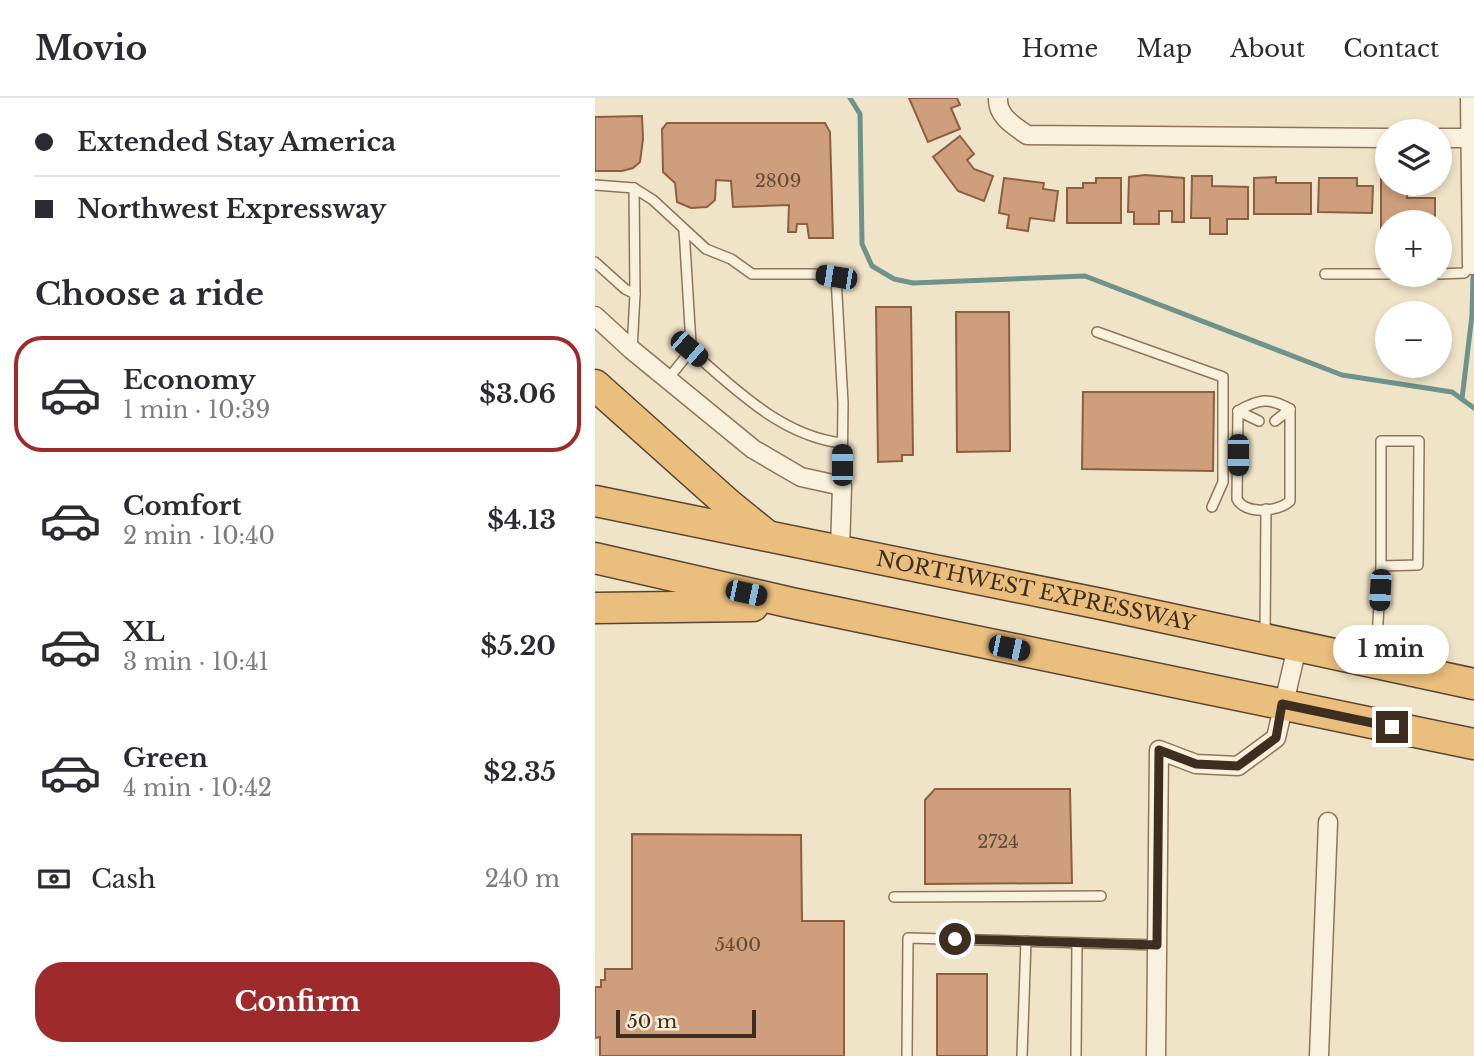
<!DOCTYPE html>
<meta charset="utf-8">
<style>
:root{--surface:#fff;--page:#f2f2f3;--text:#2b2b33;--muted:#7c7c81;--line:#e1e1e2;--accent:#9e2a2b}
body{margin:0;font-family:"Libre Baskerville",serif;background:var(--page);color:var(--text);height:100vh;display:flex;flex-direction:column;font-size:26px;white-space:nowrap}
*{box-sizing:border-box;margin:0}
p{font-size:23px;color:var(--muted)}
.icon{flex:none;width:38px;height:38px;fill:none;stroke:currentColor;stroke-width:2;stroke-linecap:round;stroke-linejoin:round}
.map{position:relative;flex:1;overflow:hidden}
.drawer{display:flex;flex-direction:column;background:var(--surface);width:595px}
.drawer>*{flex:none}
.banner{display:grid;align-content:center;height:154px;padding:0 35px;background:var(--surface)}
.buttons{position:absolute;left:780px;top:21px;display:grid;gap:14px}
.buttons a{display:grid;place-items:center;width:77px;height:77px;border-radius:50%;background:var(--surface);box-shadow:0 4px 10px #0003;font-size:35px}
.scale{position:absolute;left:21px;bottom:18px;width:140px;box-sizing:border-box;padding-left:7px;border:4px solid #3d2e20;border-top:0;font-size:19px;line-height:24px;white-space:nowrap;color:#3d2e20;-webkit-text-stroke:5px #f7eed8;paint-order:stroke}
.end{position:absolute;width:32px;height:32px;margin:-16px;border:9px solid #3d2e20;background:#fff;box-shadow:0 0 0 4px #fff}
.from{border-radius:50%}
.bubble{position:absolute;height:49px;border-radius:24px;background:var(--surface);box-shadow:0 4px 10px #0003;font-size:23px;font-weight:700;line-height:49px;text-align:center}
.car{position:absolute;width:21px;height:42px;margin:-21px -10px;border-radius:9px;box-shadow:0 0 5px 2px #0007;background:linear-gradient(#222 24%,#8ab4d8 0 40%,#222 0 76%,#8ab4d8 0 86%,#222 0)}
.banner b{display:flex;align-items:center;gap:24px;height:66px;font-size:26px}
.banner b+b{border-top:2px solid var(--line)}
.banner i{width:18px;height:18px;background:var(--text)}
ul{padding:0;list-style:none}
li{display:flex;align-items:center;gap:21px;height:116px;margin:0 14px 10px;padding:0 21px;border:4px solid transparent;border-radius:28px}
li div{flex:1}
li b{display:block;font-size:26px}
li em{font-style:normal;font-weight:700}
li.current{border-color:var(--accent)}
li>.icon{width:63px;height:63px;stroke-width:1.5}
h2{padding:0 35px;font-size:32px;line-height:84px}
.pay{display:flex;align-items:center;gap:18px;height:77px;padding:0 35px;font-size:26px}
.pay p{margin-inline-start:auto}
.action{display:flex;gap:14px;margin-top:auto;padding:14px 35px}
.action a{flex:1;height:80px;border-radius:28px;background:var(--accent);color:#fff;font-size:28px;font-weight:700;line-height:80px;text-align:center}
header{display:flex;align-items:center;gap:42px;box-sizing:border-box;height:98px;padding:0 35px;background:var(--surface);border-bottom:2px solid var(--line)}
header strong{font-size:33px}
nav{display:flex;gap:38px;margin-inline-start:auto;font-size:24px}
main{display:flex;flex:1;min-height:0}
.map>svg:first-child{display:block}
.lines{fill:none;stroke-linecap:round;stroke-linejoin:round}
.stream{stroke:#6f938a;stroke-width:5}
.building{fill:#cf9f7d;stroke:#8d5f41;stroke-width:2}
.service-casing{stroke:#8d765c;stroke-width:12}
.minor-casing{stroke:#8d765c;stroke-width:21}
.trunk-casing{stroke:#5b4430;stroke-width:33}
.service{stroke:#faf1dc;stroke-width:9}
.minor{stroke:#faf1dc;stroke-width:18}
.trunk{stroke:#eabe7c;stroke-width:30}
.route{stroke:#3d2e20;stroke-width:9}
.labels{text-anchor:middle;stroke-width:7;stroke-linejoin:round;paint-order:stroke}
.number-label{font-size:18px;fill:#624a37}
.street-label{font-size:21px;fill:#3d2e20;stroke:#f7eed8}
</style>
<header>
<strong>Movio</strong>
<nav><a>Home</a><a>Map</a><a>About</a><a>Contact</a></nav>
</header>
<main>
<section class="drawer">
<div class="banner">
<b><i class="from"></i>Extended Stay America</b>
<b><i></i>Northwest Expressway</b>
</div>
<h2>Choose a ride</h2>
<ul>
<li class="current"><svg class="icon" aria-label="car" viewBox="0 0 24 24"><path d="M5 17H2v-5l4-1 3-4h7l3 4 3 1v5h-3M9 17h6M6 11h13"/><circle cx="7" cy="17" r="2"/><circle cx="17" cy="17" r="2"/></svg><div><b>Economy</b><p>1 min · 10:39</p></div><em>$3.06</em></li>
<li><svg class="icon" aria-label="car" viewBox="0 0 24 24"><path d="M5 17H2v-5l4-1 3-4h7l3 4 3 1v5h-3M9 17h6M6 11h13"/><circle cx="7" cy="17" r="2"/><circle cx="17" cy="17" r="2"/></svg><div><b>Comfort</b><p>2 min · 10:40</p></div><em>$4.13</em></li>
<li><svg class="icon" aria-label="car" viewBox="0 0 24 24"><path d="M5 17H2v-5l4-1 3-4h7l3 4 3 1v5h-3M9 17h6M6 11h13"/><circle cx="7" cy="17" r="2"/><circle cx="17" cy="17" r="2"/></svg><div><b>XL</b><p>3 min · 10:41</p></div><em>$5.20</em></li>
<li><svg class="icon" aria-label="car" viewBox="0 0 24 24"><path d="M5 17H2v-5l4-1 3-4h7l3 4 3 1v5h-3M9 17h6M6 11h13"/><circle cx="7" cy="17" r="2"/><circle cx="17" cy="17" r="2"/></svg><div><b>Green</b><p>4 min · 10:42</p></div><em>$2.35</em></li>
</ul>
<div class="pay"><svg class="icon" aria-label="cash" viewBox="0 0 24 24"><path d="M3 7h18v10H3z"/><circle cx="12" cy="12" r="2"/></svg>Cash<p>240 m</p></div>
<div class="action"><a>Confirm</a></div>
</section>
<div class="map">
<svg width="879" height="958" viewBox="0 0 879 958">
<rect width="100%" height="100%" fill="#f0e4c8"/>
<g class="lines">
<g class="stream">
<path d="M255 0 265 16 267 146 277 168 299 181 318 185 490 178 747 277 857 294 879 310"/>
<path d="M867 301 877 217 878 179"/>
</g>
</g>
<g class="building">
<path d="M314 0H362L365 7 356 10 365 31 333 44Z"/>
<path d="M47 18 48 41 45 64 38 70 27 73H0V19Z"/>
<path d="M72 25H230L235 34 238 140H214L212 126H202L201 134H193L194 107 138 109 136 83 121 82 120 102 112 109 96 110 82 104 80 85 68 74 67 31Z"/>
<path d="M365 38 379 56 372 62 379 71 398 78 389 103 363 93 338 59Z"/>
<path d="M550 77 589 80V124H577V113H564V126H539V114H533L534 79Z"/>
<path d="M597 78H617V88L653 89V121H632V136H615V120H596Z"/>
<path d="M681 79V85H716V116H659V80Z"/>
<path d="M409 80 449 85 448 91 463 93 459 123 435 120 433 133 412 130 414 117 404 115Z"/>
<path d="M501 80H526V125H472V90H488V85H501Z"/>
<path d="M724 80H762V88H778L777 115 723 114Z"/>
<path d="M786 81H793V86H812V100H840V124H793V135H786Z"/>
<path d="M281 209H316L318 357H307V363L283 364Z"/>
<path d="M361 214H414L415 353 362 354Z"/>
<path d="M488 294H619L618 373 487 371Z"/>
<path d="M340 691H475L477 785 330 786V702Z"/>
<path d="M37 736 206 737 207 823H249V958H5V939L0 940V889H6V882H10V871H37Z"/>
<rect x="342" y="876" width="50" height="82"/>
</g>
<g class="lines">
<g class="service-casing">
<g id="service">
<path d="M0 87 39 90 58 102 111 151 136 161 157 176H219L241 179 248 305 247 388"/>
<path d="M39 90 40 196"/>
<path d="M0 164 30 191 40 196 37 252"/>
<path d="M730 176H793"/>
<path d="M845 176 869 175 877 167"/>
<path d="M502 234 628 279V384L617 409"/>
<path d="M94 251C139 290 186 338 247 345"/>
<path d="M73 281 93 256 96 246 89 131"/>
<path d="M643 313 642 401C650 417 684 414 695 403V311"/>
<path d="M643 313C664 301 673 299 695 311"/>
<path d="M643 313 664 323"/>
<path d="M680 323 695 311"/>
<path d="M670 537 671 411"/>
<path d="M781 562 786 468V343H824L823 467 786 468"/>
<path d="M299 799 506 798"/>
<path d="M312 958 313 840 562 847"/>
<path d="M427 958 431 843"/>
<path d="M481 958 482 845"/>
</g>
</g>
<g class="minor-casing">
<g id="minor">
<path d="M403 0C402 18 418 27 432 37L793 40"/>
<path d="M875 0 877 167H879"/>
<path d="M845 40H875"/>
<path d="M0 218 37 252 158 351 206 379 247 388 245 453"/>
<path d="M561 958 564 652 601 666 643 668 681 640 702 549"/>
<path d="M724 958 733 724"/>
</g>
</g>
<g class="trunk-casing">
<g id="trunk">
<path d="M0 287 133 406 170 436"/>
<path id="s1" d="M0 403 506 506 879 586"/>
<path d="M0 460 197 505 879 646"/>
<path d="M0 510 158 508"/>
</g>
</g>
<use href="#service" class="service"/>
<use href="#minor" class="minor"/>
<use href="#trunk" class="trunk"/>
</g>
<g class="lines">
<path class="route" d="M360 841 562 847 564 652 601 666 643 668 681 640 687 606 797 629"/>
</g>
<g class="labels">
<g class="number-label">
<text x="183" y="89">2809</text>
<text x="403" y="750">2724</text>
<text x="143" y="853">5400</text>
</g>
<g class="street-label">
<text dy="7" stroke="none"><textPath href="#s1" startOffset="450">NORTHWEST EXPRESSWAY</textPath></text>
</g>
</g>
</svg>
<div class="buttons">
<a><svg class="icon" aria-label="layers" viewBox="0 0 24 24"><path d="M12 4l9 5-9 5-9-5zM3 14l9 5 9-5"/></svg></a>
<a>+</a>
<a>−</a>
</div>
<div class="scale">50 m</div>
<i class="end from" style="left:360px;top:841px"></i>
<i class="end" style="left:797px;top:629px"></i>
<div class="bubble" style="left:738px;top:527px;width:116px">1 min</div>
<i class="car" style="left:241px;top:179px;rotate:279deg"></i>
<i class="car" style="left:94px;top:251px;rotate:131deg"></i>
<i class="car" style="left:643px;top:357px;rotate:180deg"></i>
<i class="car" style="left:247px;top:367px;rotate:0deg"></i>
<i class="car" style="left:785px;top:492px;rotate:183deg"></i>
<i class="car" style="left:151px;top:495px;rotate:102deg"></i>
<i class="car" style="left:414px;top:550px;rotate:102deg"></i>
</div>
</main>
